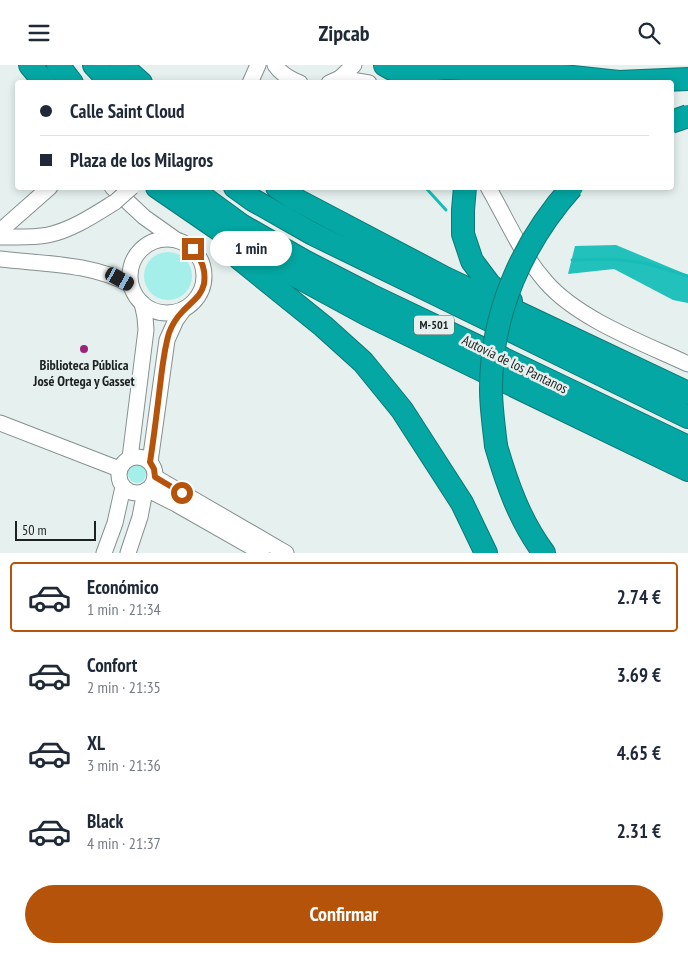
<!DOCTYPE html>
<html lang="es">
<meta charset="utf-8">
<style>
:root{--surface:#fff;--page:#f2f2f3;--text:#1f2937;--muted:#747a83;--line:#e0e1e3;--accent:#b45309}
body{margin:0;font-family:"PT Sans Narrow",sans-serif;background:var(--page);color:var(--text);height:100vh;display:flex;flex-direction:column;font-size:19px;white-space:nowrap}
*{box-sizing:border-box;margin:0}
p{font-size:16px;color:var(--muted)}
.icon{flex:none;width:28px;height:28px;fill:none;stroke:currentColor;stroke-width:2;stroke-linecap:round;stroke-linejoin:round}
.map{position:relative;height:488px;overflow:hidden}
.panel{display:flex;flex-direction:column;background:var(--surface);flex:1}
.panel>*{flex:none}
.banner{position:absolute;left:15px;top:15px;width:659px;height:110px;border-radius:5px;box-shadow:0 2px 8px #0003;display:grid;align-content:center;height:110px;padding:0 25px;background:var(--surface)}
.scale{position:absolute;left:15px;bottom:12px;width:81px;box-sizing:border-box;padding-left:5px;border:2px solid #1d2120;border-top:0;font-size:14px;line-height:18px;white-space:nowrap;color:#1d2120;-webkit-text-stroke:4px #e5f0ef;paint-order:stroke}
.end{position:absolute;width:22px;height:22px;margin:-11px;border:6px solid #b45309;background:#fff;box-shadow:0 0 0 2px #fff}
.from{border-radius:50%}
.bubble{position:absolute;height:35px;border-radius:18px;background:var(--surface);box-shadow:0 2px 8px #0003;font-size:16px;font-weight:700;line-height:35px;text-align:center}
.car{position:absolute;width:15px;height:30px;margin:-15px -8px;border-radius:6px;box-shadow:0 0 4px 1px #0007;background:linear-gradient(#222 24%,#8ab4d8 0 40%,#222 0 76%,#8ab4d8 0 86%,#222 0)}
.banner b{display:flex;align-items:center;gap:18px;height:48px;font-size:19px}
.banner b+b{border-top:1px solid var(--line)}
.banner i{width:12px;height:12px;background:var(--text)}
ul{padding:9px 0 0;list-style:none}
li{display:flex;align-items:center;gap:15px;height:70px;margin:0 10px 8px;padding:0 15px;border:2px solid transparent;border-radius:5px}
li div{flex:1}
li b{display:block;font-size:19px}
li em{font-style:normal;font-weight:700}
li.on{border-color:var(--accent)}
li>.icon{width:45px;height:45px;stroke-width:1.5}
.button{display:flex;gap:10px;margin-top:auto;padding:10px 25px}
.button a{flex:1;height:58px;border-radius:30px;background:var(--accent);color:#fff;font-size:20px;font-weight:700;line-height:58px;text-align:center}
header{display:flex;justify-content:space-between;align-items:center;height:65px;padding:0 25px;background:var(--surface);font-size:22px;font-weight:700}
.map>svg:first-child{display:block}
.green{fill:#a5efeb}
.forest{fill:#22c1bc}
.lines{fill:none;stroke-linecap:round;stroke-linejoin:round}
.stream{stroke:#18bdb8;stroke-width:3}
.minor-casing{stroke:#86908f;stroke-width:17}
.highway-casing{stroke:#0d7875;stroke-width:24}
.minor{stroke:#fff;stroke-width:15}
.highway{stroke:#04a7a3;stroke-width:22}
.minor-bridge-casing{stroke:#86908f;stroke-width:17;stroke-linecap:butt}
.highway-bridge-casing{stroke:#0d7875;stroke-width:24;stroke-linecap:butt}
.minor-bridge{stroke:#fff;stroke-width:15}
.highway-bridge{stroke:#04a7a3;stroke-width:22}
.route{stroke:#b45309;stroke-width:6}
.poi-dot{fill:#9b2179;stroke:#e5f0ef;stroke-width:2}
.labels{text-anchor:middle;stroke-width:5;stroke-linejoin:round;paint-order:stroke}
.shield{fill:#e5f0ef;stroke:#595f5e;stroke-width:1}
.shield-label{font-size:12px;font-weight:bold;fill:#1d2120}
.street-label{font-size:14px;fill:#1d2120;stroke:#e5f0ef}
.poi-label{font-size:14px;font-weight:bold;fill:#1d2120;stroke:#e5f0ef}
</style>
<header><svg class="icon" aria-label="menu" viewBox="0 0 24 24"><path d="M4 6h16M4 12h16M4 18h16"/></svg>Zipcab<svg class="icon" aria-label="search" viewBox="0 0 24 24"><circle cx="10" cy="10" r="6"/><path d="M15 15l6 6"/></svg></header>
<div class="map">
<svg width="688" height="488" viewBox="0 0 688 488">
<rect width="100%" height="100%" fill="#e5f0ef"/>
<g class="green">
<circle cx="168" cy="211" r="24"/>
<circle cx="137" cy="409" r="9"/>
</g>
<path class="forest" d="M616 180 688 210V238L673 235 614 204 568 209 575 181Z"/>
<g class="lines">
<g class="stream">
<path d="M425 122 446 145"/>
<path d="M572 195 612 194 645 198 688 211"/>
</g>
<g class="minor-casing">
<g id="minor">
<path d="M275 0C281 9 290 14 300 18"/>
<path d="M340 13 369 18"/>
<path d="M250 18 258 0"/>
<path d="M329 18 340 13 354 0"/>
<path d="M112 122 144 152 175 174"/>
<path d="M488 122C507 155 521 189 546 217 578 254 643 278 688 299"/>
<path d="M0 166 50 122"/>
<path d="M0 172C16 172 32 173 48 170 72 165 94 150 115 137"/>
<circle cx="167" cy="211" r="37"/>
<path d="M0 194C43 199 92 198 131 220"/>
<path d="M0 358 119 404"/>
<circle cx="137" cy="410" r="18"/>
<path d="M130 393 146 265 145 252 142 238"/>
<path d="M150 397 167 275 176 255 184 244"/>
<path d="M155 412 286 488"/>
<path d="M148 425 176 439 262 488"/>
<path d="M104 488 115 458 123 422"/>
<path d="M128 488 140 452 145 426"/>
</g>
</g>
<g class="highway-casing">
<g id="highway">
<path d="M30 0 45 18"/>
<path d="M58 0 72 18"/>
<path d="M94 0 111 18"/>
<path d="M121 0 141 18"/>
<path d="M385 0 392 4 409 7 445 3 527 7 619 17 688 14"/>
<path d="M157 122 250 186 368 250 688 405"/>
<path d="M189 122 241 160 304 196 370 230 688 382"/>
<path d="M235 122 253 135 313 169 688 352"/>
<path d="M277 122 295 134 445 213 688 328"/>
<path d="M465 122 463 145V169L472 196 490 220 511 236"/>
<path d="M240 194 323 261 363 297 402 345 431 390 462 438 486 488"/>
<path d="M496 381C507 419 520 456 544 488"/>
</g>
</g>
<use href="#minor" class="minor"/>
<use href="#highway" class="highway"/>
<g class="minor-bridge-casing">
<path id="minor-bridge" d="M115 137 132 122"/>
</g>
<g class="highway-bridge-casing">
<g id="highway-bridge">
<path d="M671 57 688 51"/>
<path d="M496 381C494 362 491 343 491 324 491 248 522 178 572 122"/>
</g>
</g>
<use href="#minor-bridge" class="minor-bridge"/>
<use href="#highway-bridge" class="highway-bridge"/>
</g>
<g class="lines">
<path class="route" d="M182 428 155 412 154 404 150 397C154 372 157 346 160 321 162 304 164 285 169 268 172 260 177 252 183 246 191 237 201 232 204 219 206 205 202 195 193 184"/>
</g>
<circle class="poi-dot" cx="84" cy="284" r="5"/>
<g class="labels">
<rect class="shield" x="414" y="250.5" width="40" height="19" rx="4"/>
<g class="shield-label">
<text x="434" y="264">M-501</text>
</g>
<g class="street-label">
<text transform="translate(515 299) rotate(26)" y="5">Autovía de los Pantanos</text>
</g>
<g class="poi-label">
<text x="84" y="305">Biblioteca Pública<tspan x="84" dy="16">José Ortega y Gasset</tspan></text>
</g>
</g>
</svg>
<div class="scale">50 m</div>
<i class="end from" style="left:182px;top:428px"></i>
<i class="end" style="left:193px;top:184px"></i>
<div class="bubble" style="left:210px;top:166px;width:82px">1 min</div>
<i class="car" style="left:120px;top:214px;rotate:119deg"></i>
<div class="banner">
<b><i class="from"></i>Calle Saint Cloud</b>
<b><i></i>Plaza de los Milagros</b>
</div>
</div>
<section class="panel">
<ul>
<li class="on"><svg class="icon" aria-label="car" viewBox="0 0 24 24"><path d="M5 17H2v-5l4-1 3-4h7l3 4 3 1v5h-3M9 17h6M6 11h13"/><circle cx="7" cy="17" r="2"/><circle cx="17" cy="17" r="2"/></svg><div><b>Económico</b><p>1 min · 21:34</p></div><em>2.74 €</em></li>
<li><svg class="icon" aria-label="car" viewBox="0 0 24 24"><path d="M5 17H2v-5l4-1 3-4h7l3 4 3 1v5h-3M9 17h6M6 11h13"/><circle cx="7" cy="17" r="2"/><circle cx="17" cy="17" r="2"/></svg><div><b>Confort</b><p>2 min · 21:35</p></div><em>3.69 €</em></li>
<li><svg class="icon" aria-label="car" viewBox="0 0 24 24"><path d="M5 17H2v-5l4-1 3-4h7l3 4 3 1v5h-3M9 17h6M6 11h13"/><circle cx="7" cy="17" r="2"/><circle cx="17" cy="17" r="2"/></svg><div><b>XL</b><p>3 min · 21:36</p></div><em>4.65 €</em></li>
<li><svg class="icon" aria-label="car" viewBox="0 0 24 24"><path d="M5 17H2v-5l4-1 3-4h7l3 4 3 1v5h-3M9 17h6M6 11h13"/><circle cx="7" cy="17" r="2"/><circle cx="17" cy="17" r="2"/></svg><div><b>Black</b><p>4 min · 21:37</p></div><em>2.31 €</em></li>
</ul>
<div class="button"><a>Confirmar</a></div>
</section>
